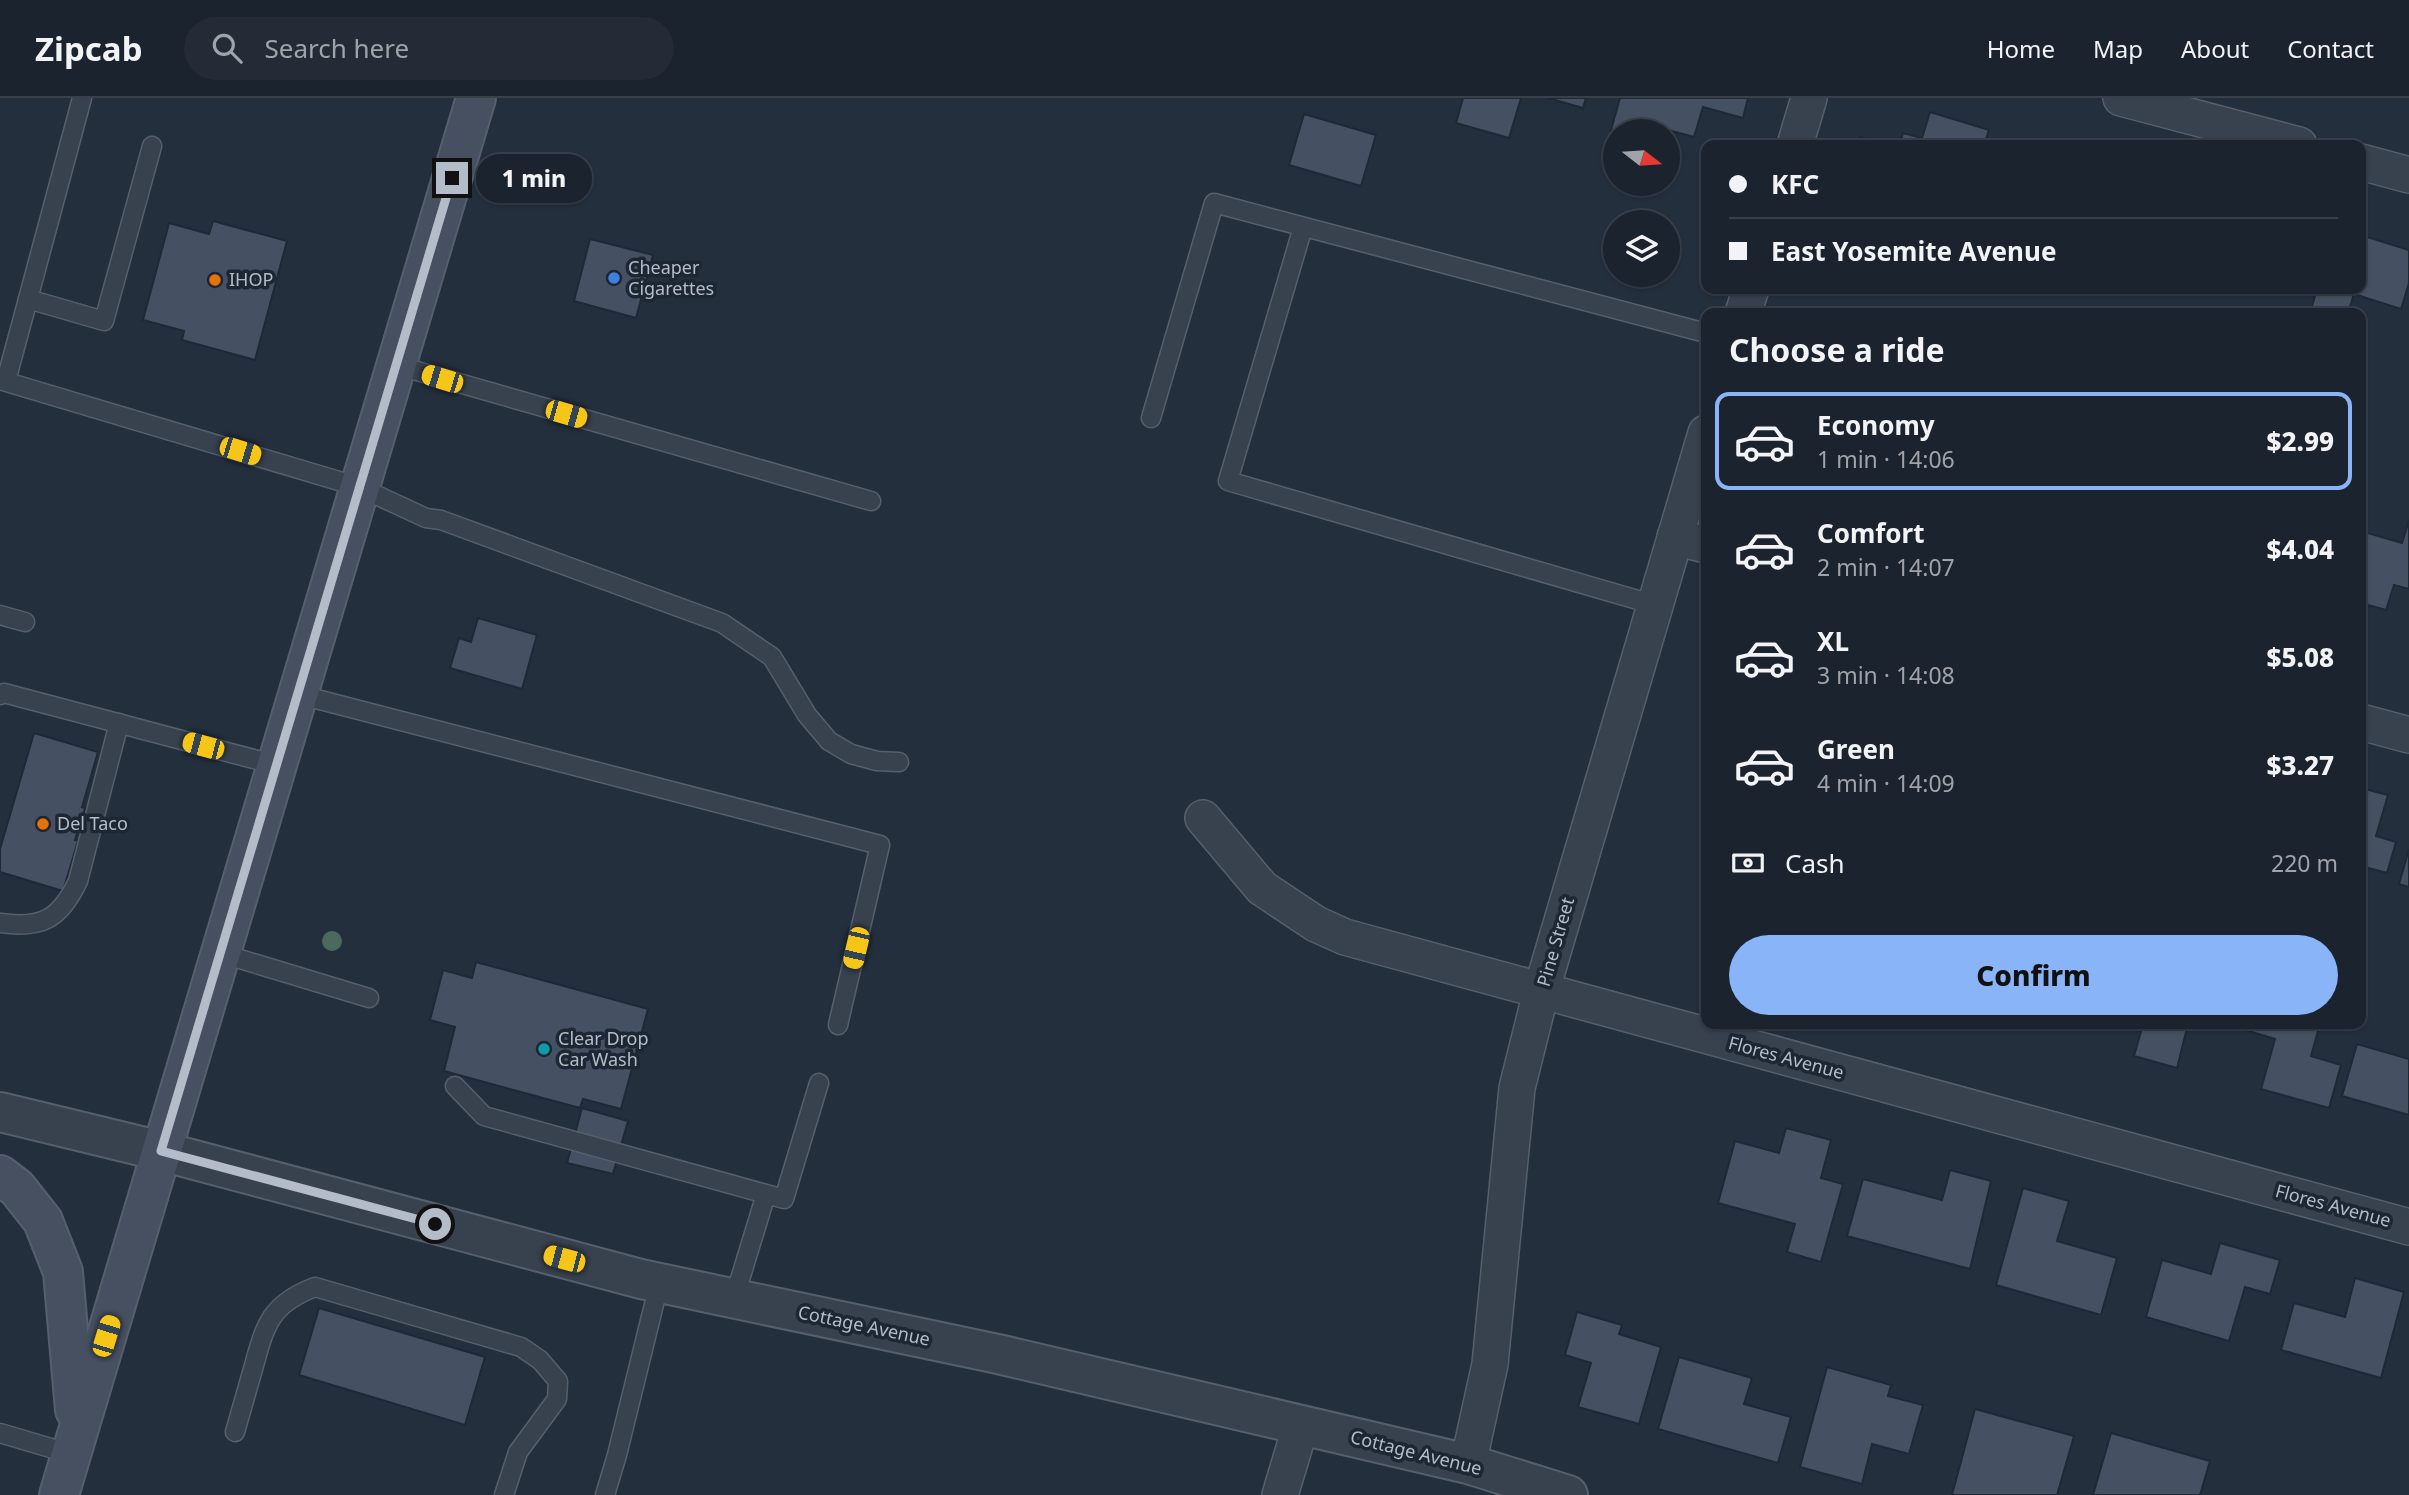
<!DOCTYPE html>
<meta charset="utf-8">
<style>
:root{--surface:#1b232e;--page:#242b36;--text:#f1f3f6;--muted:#a0a4aa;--line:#39404a;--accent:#8ab4f8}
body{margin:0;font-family:"Noto Sans",sans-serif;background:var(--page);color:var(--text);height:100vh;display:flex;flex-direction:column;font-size:26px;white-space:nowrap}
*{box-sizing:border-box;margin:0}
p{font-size:23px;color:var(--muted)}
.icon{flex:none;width:38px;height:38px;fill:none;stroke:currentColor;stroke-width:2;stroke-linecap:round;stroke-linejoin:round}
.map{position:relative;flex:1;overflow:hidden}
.side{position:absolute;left:1701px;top:210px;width:665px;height:721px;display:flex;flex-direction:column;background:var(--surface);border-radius:14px;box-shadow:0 2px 5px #0004,0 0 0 2px var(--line)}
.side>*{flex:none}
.top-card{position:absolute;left:1701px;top:42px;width:665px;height:154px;border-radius:14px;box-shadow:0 2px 5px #0004,0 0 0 2px var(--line);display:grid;align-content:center;height:154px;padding:0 28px;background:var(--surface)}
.needle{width:46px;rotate:107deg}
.tools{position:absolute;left:1603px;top:21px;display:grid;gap:14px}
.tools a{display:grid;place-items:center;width:77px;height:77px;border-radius:50%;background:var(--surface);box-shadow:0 2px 5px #0004,0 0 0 2px var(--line);font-size:35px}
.end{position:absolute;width:32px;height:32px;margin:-16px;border:9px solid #b4bcc9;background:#111;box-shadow:0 0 0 4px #111}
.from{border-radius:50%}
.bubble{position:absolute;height:49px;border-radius:24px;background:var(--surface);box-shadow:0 2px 5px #0004,0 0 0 2px var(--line);font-size:23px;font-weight:800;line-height:49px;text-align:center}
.car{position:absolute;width:21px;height:42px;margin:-21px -10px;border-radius:9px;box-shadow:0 0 5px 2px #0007;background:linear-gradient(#f5c518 24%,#345 0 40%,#f5c518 0 76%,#345 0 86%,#f5c518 0)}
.top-card b{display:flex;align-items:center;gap:24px;height:66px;font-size:26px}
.top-card b+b{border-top:2px solid var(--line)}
.top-card i{width:18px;height:18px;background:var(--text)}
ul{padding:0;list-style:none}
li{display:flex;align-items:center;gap:21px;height:98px;margin:0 14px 10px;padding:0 14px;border:4px solid transparent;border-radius:14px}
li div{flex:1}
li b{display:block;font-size:26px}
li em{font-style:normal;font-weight:800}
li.selected{border-color:var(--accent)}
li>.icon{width:63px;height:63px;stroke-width:1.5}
h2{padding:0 28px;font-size:32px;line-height:84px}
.pay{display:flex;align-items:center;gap:18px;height:77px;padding:0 28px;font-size:26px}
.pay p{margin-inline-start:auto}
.cta{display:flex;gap:14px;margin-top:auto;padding:14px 28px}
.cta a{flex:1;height:80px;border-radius:42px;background:var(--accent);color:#111;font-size:28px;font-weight:800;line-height:80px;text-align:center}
header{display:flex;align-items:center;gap:42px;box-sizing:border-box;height:98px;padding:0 35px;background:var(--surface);border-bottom:2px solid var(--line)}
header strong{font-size:33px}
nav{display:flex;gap:38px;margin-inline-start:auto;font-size:24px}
.search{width:490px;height:63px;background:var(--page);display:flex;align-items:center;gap:18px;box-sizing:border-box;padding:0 24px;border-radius:38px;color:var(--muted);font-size:26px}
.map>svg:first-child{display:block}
.building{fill:#455162;stroke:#1f2835;stroke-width:2}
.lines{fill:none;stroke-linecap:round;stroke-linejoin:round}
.service-casing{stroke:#565f6c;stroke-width:21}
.minor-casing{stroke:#565f6c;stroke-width:38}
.tertiary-casing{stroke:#565f6c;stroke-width:42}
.secondary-casing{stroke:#565f6c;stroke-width:42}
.service{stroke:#38414e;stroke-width:18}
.minor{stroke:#38414e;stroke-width:35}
.tertiary{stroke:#38414e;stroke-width:38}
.secondary{stroke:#465061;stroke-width:38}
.tree{fill:#4b6a5d}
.route{stroke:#b4bcc9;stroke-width:9}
.shop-dot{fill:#3f7fe0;stroke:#1d2633;stroke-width:2.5}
.food-dot{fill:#e8710a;stroke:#1d2633;stroke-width:2.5}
.culture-dot{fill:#0f9aa8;stroke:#1d2633;stroke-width:2.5}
.labels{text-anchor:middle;stroke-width:7;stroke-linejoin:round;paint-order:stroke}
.poi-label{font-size:18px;fill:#b4bcc9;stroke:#1d2633;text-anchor:start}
.street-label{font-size:18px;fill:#b4bcc9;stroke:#1d2633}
</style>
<header>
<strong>Zipcab</strong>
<div class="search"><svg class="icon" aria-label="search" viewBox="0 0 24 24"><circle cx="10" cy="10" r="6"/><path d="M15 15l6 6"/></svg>Search here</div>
<nav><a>Home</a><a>Map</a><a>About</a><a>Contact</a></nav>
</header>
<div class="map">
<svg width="2409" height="1397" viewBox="0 0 2409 1397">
<rect width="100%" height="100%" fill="#242f3e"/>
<g class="building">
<path d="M1463 0H1521L1509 40 1456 25Z"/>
<path d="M1548 0H1586L1583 10Z"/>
<path d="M1620 0H1748L1743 20 1703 9 1694 39 1661 30 1660 33 1611 32Z"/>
<path d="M1930 14 1989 32 1984 47H1900L1903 35 1922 40Z"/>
<path d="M1304 16 1376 37 1361 88 1289 67Z"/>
<path d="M1860 39 1885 47H1858Z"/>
<path d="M213 123 287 143 255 262 182 242 184 233 143 222 169 125 209 136Z"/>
<path d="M2361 137 2409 152V185L2401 211 2354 196 2348 215H2310L2315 198 2291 191H2361Z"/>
<path d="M590 141 653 157 636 220 574 203Z"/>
<path d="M2184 191H2203L2202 196Z"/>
<path d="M2409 422V491L2394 487 2386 512 2361 505V433L2402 445Z"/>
<path d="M478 520 537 537 522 591 450 570 459 540 471 544Z"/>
<path d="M34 635 98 654 82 709 85 710 75 742 78 743 63 793 0 774V751Z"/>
<path d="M2361 690 2388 697 2376 738 2396 744 2387 775 2361 768Z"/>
<path d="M2409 751V789L2399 786Z"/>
<path d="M476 864 648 911 621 1011 583 1001 580 1010 444 973 455 929 430 922 443 872 472 880Z"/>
<path d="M2143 926H2188L2177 970 2134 958Z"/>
<path d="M2225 926H2320L2311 958 2341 967 2329 1010 2261 991 2275 941Z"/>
<path d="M2357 946 2409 961V1017L2342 998Z"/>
<path d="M582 1010 628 1023 613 1076 567 1065Z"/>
<path d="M1786 1030 1831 1042 1821 1080 1843 1086 1821 1164 1787 1154 1795 1126 1718 1105 1735 1043 1779 1055Z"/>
<path d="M1950 1072 1991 1083 1970 1171 1847 1138 1863 1081 1942 1102Z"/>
<path d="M2023 1090 2069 1103 2057 1143 2117 1160 2101 1217 1996 1187Z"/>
<path d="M2220 1145 2280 1162 2270 1196 2245 1189 2229 1243 2146 1219 2162 1162 2211 1176Z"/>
<path d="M2355 1180 2404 1194 2381 1280 2281 1252 2294 1205 2345 1219Z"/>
<path d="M319 1210 485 1259 465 1327 299 1277Z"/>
<path d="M1577 1214 1622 1227 1619 1236 1661 1249 1639 1326 1578 1309 1591 1265 1565 1257Z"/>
<path d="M1679 1259 1752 1280 1744 1306 1791 1319 1778 1365 1658 1331Z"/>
<path d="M1827 1269 1891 1287 1888 1298 1923 1307 1909 1356 1872 1346 1862 1386 1800 1369Z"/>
<path d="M1975 1311 2074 1338 2057 1397H1952Z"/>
<path d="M2111 1335 2210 1363 2200 1397H2093Z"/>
</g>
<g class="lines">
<g class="service-casing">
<g id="service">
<path d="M1303 129 1228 383 1655 507"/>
<path d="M28 201 104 223 152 48"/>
<path d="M396 267 871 403"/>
<path d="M0 282 359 389 426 420 441 422 722 525 772 559 807 617 829 643 851 656 877 663 899 664"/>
<path d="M6 283 82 0"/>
<path d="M1151 320 1214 105 1706 235"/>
<path d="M0 517 25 524"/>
<path d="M297 596 880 747 838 927"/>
<path d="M0 597 4 595 276 667"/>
<path d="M0 825C42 831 60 821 78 783L119 625"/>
<path d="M220 855 369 900"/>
<path d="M455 988 484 1018 784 1101 819 985"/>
<path d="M734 1201 766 1096"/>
<path d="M235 1334C241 1313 247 1292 253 1271 265 1227 270 1206 315 1189L521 1249 540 1262 558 1283 557 1301 518 1354 504 1397"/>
<path d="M0 1335 71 1356"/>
<path d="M605 1397 617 1357 659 1186"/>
</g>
</g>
<g class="minor-casing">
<g id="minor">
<path d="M2121 0 2299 47"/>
<path d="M1795 47 1809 0"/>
<path d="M2361 64 2409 77"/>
<path d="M1743 215 1751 191"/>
<path d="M1675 439 1706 447"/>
<path d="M2361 624 2409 637"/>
<path d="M1203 720 1262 790 1316 826 1345 839 2409 1129"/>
<path d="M1468 1366 1490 1266 1517 990 1541 894 1706 335"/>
<path d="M1280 1397 1301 1327"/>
</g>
</g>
<g class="tertiary-casing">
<path id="tertiary" d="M0 1014 161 1053 641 1181 998 1256 1468 1366 1568 1397"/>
</g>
<g class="secondary-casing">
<g id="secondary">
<path d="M0 1077 17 1090 43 1123 63 1174 75 1312"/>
<path d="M59 1397 476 0"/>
</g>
</g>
<use href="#service" class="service"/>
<use href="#minor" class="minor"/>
<use href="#tertiary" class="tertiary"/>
<use href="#secondary" class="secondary"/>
</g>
<circle class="tree" cx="332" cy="843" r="10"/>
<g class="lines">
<path class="route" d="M435 1126 161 1053 452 80"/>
</g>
<circle class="shop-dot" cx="614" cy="180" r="7"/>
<g class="food-dot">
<circle cx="215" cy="182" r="7"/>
<circle cx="43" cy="726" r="7"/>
</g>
<circle class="culture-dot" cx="544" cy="951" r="7"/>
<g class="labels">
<g class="poi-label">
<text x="628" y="176">Cheaper<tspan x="628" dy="21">Cigarettes</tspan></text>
<text x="229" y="188">IHOP</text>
<text x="57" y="732">Del Taco</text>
<text x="558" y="947">Clear Drop<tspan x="558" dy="21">Car Wash</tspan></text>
</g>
<g class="street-label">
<text transform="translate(1556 844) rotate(-74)" y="6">Pine Street</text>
<text transform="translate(1786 960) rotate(15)" y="6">Flores Avenue</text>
<text transform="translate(2333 1108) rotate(15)" y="6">Flores Avenue</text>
<text transform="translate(864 1228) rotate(12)" y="6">Cottage Avenue</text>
<text transform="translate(1416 1355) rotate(14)" y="6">Cottage Avenue</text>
</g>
</g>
</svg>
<div class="tools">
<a><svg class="needle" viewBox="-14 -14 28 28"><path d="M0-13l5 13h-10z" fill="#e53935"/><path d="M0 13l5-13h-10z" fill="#a0a4aa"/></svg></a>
<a><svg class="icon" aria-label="layers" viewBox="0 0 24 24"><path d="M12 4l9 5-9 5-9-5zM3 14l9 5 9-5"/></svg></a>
</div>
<i class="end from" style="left:435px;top:1126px"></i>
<i class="end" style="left:452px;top:80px"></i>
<div class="bubble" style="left:476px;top:56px;width:116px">1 min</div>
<i class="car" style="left:442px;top:281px;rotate:287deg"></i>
<i class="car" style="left:566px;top:316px;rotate:106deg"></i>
<i class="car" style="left:240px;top:353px;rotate:107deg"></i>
<i class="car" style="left:203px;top:648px;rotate:285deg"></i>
<i class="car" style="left:856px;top:850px;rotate:193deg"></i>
<i class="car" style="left:564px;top:1161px;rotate:285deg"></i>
<i class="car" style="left:106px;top:1238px;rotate:17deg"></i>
<div class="top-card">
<b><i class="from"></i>KFC</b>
<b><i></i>East Yosemite Avenue</b>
</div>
<section class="side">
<h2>Choose a ride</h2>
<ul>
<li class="selected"><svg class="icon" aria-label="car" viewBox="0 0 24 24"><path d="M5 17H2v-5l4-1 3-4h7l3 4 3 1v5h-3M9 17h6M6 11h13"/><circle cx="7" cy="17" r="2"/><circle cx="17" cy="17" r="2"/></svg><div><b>Economy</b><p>1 min · 14:06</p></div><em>$2.99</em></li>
<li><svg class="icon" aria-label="car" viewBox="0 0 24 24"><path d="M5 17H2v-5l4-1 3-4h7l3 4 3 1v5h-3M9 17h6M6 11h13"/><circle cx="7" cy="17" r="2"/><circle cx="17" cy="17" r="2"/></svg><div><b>Comfort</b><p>2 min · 14:07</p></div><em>$4.04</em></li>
<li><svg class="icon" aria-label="car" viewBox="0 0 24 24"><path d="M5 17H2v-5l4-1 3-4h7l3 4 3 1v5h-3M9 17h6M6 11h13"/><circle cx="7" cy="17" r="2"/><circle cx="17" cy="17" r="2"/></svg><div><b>XL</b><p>3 min · 14:08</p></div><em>$5.08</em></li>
<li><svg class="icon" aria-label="car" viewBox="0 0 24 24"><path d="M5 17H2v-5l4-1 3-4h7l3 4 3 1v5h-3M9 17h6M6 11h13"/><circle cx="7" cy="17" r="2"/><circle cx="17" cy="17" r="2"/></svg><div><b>Green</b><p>4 min · 14:09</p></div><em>$3.27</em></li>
</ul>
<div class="pay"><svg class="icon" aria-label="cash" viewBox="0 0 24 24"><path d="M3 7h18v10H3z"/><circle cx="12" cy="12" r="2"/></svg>Cash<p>220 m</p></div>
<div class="cta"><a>Confirm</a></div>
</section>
</div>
